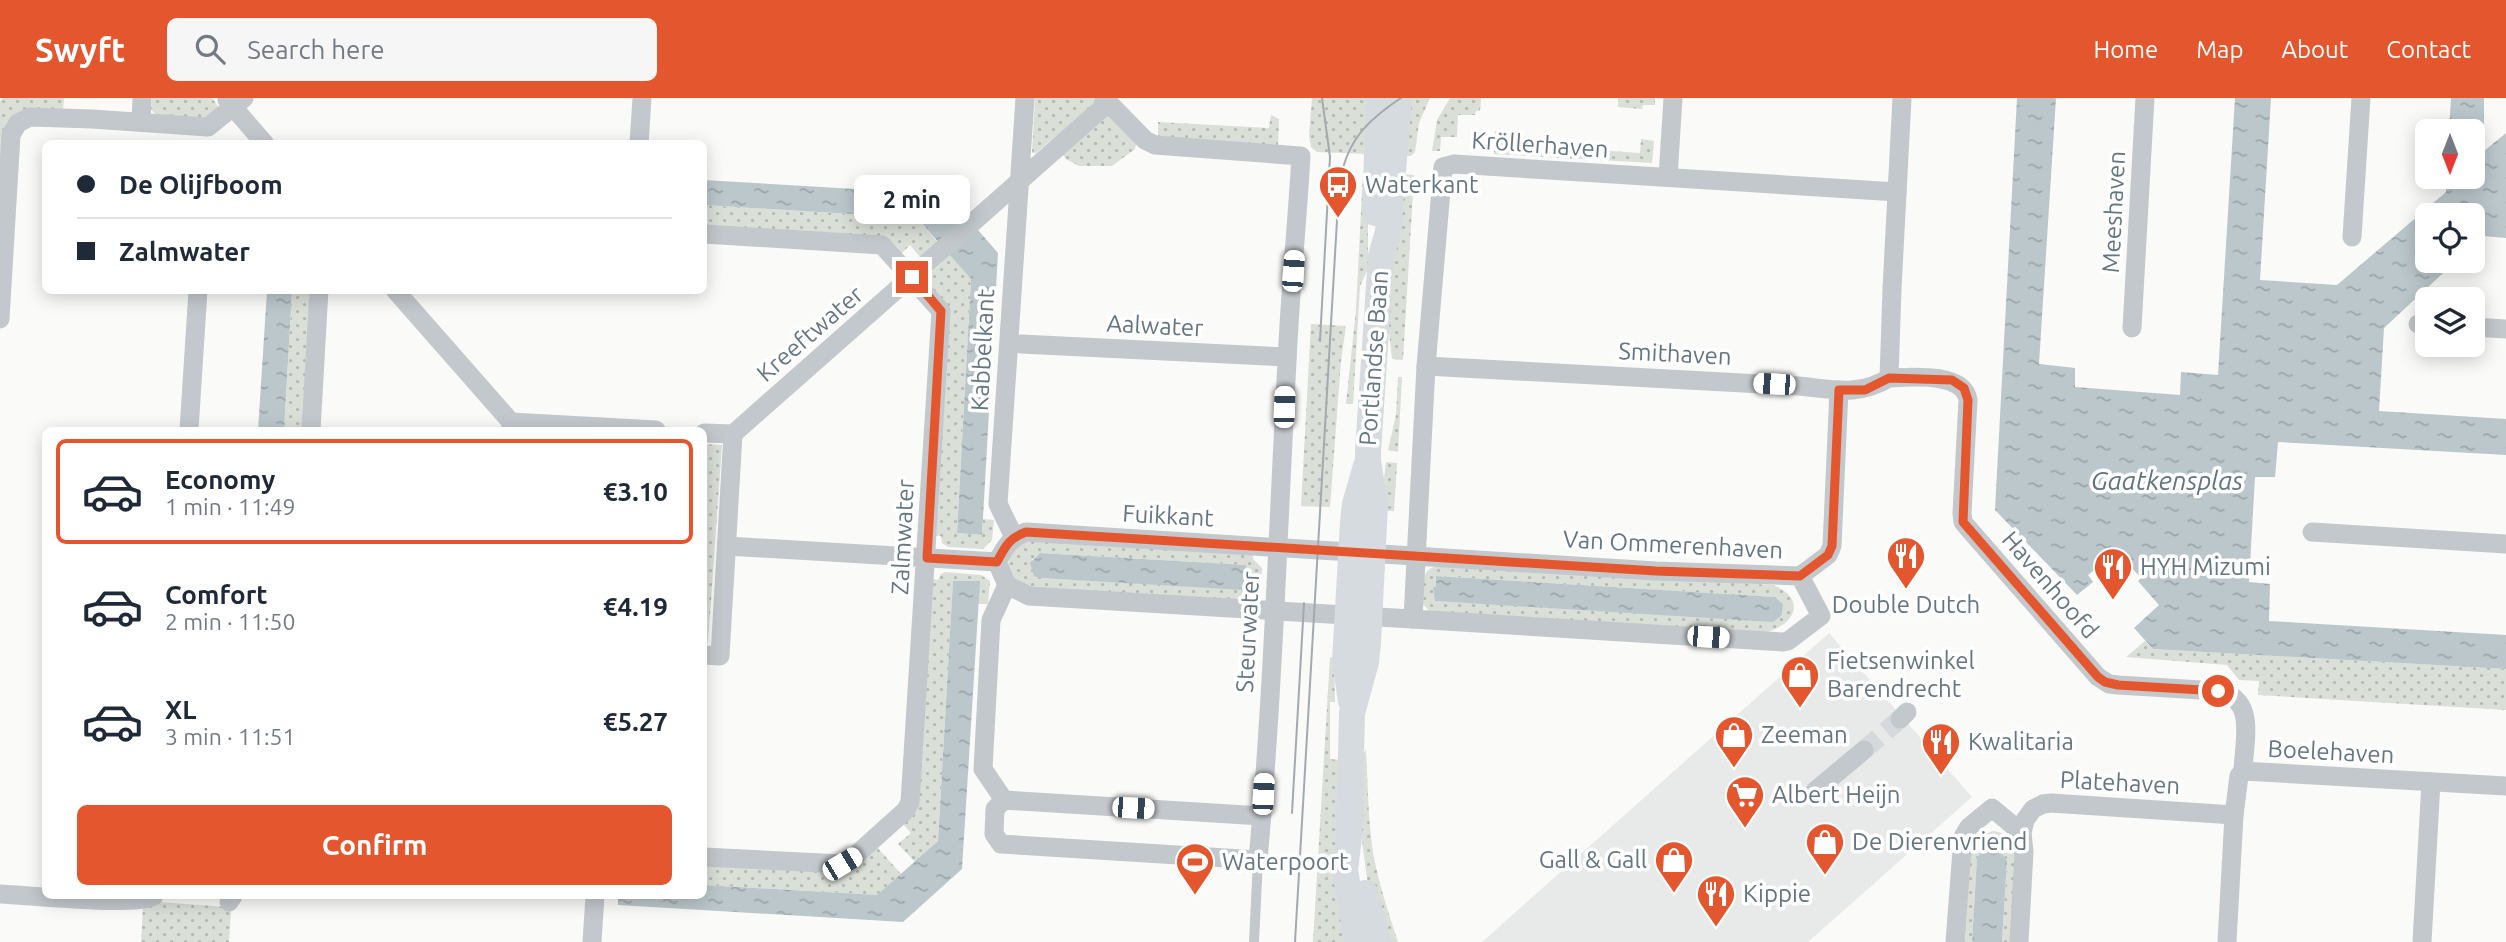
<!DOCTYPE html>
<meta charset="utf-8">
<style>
:root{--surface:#fff;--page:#f6f6f7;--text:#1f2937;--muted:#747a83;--line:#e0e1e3;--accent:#e4572e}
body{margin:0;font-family:Ubuntu,sans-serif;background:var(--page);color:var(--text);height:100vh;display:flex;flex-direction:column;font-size:26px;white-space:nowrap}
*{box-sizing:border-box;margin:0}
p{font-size:23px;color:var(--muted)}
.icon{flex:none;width:38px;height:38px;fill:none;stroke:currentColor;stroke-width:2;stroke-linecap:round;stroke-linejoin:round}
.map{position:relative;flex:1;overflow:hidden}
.sheet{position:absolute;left:42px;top:329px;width:665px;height:472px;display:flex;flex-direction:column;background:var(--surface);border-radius:10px;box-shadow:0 4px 18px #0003}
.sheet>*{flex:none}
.hud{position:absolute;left:42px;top:42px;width:665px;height:154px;border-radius:10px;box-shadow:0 4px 18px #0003;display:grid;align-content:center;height:154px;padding:0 35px;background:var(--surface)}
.needle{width:46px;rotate:180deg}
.tools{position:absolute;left:2415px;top:21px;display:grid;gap:14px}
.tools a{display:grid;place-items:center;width:70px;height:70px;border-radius:10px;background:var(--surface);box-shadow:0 4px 18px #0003;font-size:35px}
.end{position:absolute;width:32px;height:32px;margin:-16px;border:9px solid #e4572e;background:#fff;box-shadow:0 0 0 4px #fff}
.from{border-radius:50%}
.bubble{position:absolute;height:49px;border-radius:10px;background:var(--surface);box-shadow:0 4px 18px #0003;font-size:23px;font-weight:700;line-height:49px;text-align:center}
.car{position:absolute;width:21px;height:42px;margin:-21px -10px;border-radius:9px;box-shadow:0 0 5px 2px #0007;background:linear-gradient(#fff 24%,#345 0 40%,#fff 0 76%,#345 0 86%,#fff 0)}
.hud b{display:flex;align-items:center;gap:24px;height:66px;font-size:26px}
.hud b+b{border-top:2px solid var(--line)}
.hud i{width:18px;height:18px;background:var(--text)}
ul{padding:12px 0 0;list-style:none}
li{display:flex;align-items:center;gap:21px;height:105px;margin:0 14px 10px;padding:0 21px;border:4px solid transparent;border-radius:10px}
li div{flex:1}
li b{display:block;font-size:26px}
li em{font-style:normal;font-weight:700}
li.current{border-color:var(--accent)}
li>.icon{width:63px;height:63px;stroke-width:1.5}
.button{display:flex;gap:14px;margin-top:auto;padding:14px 35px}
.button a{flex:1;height:80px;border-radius:10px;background:var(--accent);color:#fff;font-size:28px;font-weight:700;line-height:80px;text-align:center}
header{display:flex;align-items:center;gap:42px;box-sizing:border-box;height:98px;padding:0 35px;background:var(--accent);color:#fff}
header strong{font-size:33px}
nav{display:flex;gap:38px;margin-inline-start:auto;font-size:24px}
.search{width:490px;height:63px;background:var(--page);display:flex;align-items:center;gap:18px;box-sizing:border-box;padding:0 24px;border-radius:10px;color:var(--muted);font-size:26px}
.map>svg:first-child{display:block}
.built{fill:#e8e9e9}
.grass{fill:url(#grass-dots);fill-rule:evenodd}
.water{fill:url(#water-ripples)}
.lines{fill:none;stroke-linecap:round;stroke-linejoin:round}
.street-tunnel{stroke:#d5d9db;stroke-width:19;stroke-dasharray:19 10;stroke-linecap:butt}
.lane{stroke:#c3c8cc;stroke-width:10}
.street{stroke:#c3c8cc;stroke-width:19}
.secondary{stroke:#d6dbdf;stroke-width:26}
.tram{stroke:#a2aab0;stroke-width:2}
.route{stroke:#e4572e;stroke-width:9}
.labels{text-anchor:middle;stroke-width:7;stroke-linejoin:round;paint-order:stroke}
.street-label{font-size:24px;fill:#657683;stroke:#fff}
.poi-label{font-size:24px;fill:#657683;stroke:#fff;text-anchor:start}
.water-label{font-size:26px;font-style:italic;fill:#60757c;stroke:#fff}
</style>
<header>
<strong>Swyft</strong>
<div class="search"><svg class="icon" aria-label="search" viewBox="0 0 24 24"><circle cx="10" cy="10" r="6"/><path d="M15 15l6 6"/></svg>Search here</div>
<nav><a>Home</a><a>Map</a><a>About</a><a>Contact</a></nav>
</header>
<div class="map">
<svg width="2506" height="844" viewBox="0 0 2506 844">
<defs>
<pattern id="grass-dots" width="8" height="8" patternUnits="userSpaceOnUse" patternTransform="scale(1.75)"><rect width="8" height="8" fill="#dadfd7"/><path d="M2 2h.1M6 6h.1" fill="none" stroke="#b4b9b4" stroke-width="1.8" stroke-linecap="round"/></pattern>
<pattern id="water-ripples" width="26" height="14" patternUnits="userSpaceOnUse" patternTransform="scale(1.75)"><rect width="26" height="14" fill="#bbc7cb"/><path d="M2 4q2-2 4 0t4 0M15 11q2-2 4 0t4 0" fill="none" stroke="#9ca6aa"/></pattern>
</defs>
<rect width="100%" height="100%" fill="#fafaf8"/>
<path class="built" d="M1829 535 1972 699 1808 844H1482Z"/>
<g class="grass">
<path d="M4 0H64L63 13H26L0 72V3Z"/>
<path d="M152 0H212L219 10 205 20 155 16 151 11Z"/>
<path d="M1035 0H1096L1136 46 1135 51 1112 68H1079L1066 61 1051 42 1036 55H1032Z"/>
<path d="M1312 0H1373L1369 56 1317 54 1311 49 1309 38Z"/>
<path d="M1404 0H1430L1419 25 1415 54 1411 58H1401Z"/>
<path d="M1450 0H1481L1480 13H1476L1475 17H1458L1457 39H1441L1440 53H1432L1437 22Z"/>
<path d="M1618 0H1655V7H1643L1642 11 1618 9Z"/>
<path d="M1271 17 1279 21 1278 49 1158 41V24L1269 30Z"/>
<path d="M1495 33 1509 34V46L1640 55 1641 41 1654 43 1652 65 1494 56Z"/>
<path d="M1363 74H1368V171L1360 188 1353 306H1346L1356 212Z"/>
<path d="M1400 76 1414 77 1403 262 1392 261 1387 217Z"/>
<path d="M704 107 917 120 938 145 921 160 910 147 901 156 704 128Z"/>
<path d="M950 157 971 181 957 435 982 437 983 421 994 422 992 442 983 451 948 449 942 445 941 438H936L948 222 923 182Z"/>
<path d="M292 193H312L304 332H284Z"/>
<path d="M1311 226 1346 228 1341 263 1330 409 1301 408Z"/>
<path d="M1398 279H1402L1398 354 1388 352 1396 317Z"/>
<path d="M704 346 722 347 708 545H704Z"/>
<path d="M1386 364 1397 365 1394 413H1386L1384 380Z"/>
<path d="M1027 442 1253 455V461L1262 470 1261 491 1250 498V504L1030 491 1015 485 1007 470 1011 454ZM1040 455 1246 467 1244 491 1040 480 1032 462Z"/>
<path d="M1439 467 1773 487C1808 501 1795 528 1763 535L1430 514 1423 506C1424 487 1418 473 1439 467ZM1437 478 1774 499 1783 506 1782 517 1772 523 1436 503Z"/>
<path d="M945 474 981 477 990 483 988 506H978L979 483 953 484 938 743 915 764 898 746 911 735 902 725 933 481 938 482 941 476Z"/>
<path d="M2145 543 2153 551 2506 571V612L2258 597 2259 583 2239 582 2227 567 2126 559Z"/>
<path d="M1330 559 1334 560 1335 604H1330V661L1340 662 1350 844H1313Z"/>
<path d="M1366 652C1368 688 1368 725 1374 760 1380 789 1389 817 1398 844H1383L1369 795 1361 736V659Z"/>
<path d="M1994 733C2007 736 2012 739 2018 751L2012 844H2002L2007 763 1998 749 1985 748 1977 760 1972 844H1962L1970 745 1981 736Z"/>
<path d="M876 748 901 776 877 797 704 787V766L838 774Z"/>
<path d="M159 804 227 809 231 814 229 844H141L143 808Z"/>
</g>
<g class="water">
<path d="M2017 0H2056L2039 266 2075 270V289L2180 297 2181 274 2218 277 2235 0H2271L2260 182 2337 187 2446 94 2447 79H2473V33H2449L2451 0H2484V53L2506 35V140L2483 138 2473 147V117H2427V163H2456L2384 230 2379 313 2506 321V357L2278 344 2275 379H2255L2249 484 2270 486 2269 523 2506 537V571L2153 551 2134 530 2159 507 2138 483 2141 480 2116 453 2088 477 2093 484 2077 497 1995 412Z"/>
<path d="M704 82 957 97V108L998 155 982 437 957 435 971 181 917 120 704 107Z"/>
<path d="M267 193H292L284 332H258Z"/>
<path d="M1040 455 1246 467 1244 492 1040 480 1034 478 1030 465Z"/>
<path d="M1436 478 1775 499 1783 506 1782 517 1773 524 1435 503 1433 489H1436Z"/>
<path d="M953 483H980L962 771 903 824 618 807V798H704V787L877 797 938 743Z"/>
<path d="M1985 748 1998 749 2007 763 2002 844H1972L1977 760Z"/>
</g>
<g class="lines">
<path class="street-tunnel" d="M1864 652 1900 621"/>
<path class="lane" d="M1254 844 1258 762"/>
<g class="street">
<path d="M1104 0 1145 42 1155 47 1301 58C1297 127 1290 195 1287 264 1278 430 1273 596 1258 762L1001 746 994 736 995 711 1004 702 1262 718"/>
<path d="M227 2 265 46"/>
<path d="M141 24 142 0"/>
<path d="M639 46 642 0"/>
<path d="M1668 79 1673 0"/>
<path d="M704 136 882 147 941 213 910 704 906 712 857 756 842 766 704 759"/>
<path d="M2352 139 2361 0"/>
<path d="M395 192 511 324"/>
<path d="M0 221 11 37 18 25 30 19 92 21 208 29 244 0"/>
<path d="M2418 226H2427"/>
<path d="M2473 229 2506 231"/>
<path d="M2132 230 2145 0"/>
<path d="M1021 246 1287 259"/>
<path d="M1426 268 1798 288C1832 291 1858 299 1889 280L1892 191 1902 0"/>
<path d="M1889 280C1911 279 1964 274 1968 302L1962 415 1963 424 1968 430 2098 579 2109 586 2118 587 2218 593C2257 601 2244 642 2243 673"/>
<path d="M189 332 198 192"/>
<path d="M311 332 319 192"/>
<path d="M511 332V324L656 332"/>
<path d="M704 335 733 336 720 558 704 557"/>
<path d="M733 336 1108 5"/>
<path d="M1026 434 1656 473 1800 478 1821 518 1788 543 1783 544C1532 527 1280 514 1029 498L1007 487 997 464C1005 449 1010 440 1026 434Z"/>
<path d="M2312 434 2506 446"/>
<path d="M1014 439 998 406 1025 0"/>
<path d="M727 448 997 464"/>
<path d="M1800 478 1828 457 1832 448 1839 292"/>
<path d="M1413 521 1426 268 1443 69 1454 66 1897 94"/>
<path d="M1900 621 1907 614"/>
<path d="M1815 693 1864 652"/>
<path d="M1004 702 983 671 991 522 1007 487"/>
<path d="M0 796C29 797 133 809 154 798"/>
<path d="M229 804 233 798"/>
<path d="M592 844 595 798"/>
<path d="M1955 844 1963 739 1969 729 1992 710 2022 735"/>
<path d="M2019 844 2024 754 2022 735 2025 722 2033 711 2043 706 2051 705 2234 717"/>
<path d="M2227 844 2234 717 2239 678 2243 673 2506 688"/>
<path d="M2422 844 2431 684"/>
</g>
<g class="secondary">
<path d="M1375 115 1379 0"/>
<path d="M1351 603 1345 563 1353 424 1355 406 1366 368"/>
<path d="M1365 795 1378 844"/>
<path d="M1357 844 1345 772 1349 739 1352 615 1366 564 1368 545 1375 407 1368 363V353L1381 158 1388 134 1399 0"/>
</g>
<g class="tram">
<path d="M1320 243 1330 59 1322 0"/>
<path d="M1292 715 1304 505"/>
<path d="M1295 844 1339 88C1346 44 1365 24 1401 0"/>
</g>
</g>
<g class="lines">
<path class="route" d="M912 179 941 213 927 460 997 464C1005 449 1009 440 1026 434L1656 473 1800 478 1828 457 1832 448 1839 292H1865L1889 280 1952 282 1964 290 1968 302 1963 424 2098 579 2105 584 2118 587 2218 593"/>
</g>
<defs>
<g id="bus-pin" transform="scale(2.0125)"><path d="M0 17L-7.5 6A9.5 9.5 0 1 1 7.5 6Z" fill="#e4572e" stroke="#fff"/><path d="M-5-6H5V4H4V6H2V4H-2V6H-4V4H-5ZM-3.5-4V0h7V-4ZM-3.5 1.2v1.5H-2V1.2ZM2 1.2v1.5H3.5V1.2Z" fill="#fff"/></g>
<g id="restaurant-pin" transform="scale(2.0125)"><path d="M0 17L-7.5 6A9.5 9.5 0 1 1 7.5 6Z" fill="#e4572e" stroke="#fff"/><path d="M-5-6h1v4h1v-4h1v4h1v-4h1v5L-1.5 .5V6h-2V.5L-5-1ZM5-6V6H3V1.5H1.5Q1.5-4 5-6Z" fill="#fff"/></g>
<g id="shop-pin" transform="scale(2.0125)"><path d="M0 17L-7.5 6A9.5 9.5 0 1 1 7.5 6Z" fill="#e4572e" stroke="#fff"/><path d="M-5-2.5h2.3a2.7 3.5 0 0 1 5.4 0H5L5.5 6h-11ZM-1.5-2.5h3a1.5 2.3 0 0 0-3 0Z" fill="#fff"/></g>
<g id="supermarket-pin" transform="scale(2.0125)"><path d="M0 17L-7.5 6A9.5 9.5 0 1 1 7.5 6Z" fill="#e4572e" stroke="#fff"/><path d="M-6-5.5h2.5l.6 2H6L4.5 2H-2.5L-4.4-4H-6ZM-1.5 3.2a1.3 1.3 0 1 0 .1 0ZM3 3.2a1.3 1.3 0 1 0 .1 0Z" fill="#fff"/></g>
<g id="stadium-pin" transform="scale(2.0125)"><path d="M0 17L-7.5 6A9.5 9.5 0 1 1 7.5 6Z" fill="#e4572e" stroke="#fff"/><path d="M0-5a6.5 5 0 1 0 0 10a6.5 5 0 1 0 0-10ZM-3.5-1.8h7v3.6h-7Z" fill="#fff"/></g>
</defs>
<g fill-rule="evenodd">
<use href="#bus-pin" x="1338" y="87"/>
<use href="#restaurant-pin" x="1906" y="458"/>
<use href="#restaurant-pin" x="2113" y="469"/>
<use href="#shop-pin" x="1800" y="577"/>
<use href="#shop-pin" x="1734" y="637"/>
<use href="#restaurant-pin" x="1941" y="644"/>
<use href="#supermarket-pin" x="1745" y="697"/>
<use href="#shop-pin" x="1825" y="744"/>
<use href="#shop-pin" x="1674" y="762"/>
<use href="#stadium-pin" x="1195" y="764"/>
<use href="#restaurant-pin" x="1716" y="796"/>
</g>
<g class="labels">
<g class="street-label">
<text transform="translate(1540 47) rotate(4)" y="8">Kröllerhaven</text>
<text transform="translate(2114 114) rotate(-87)" y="8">Meeshaven</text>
<text transform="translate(1155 228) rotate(3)" y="8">Aalwater</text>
<text transform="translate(810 236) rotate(-41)" y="8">Kreeftwater</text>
<text transform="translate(983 252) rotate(-87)" y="8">Kabbelkant</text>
<text transform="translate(1675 256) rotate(3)" y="8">Smithaven</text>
<text transform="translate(1374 260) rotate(-86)" y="8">Portlandse Baan</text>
<text transform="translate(1168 418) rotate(3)" y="8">Fuikkant</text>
<text transform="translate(903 439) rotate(-87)" y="8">Zalmwater</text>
<text transform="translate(1673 447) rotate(3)" y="8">Van Ommerenhaven</text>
<text transform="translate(2050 487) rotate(49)" y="8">Havenhoofd</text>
<text transform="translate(1248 534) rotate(-87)" y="8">Steurwater</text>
<text transform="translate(2331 654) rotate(3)" y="8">Boelehaven</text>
<text transform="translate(2120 685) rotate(3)" y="8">Platehaven</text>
</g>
<g class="poi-label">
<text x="1365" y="95">Waterkant</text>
<text x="2140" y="477">HYH Mizumi</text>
<text x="1906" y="515" text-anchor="middle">Double Dutch</text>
<text x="1827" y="571">Fietsenwinkel<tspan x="1827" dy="28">Barendrecht</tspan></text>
<text x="1761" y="645">Zeeman</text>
<text x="1968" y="652">Kwalitaria</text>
<text x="1772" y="705">Albert Heijn</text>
<text x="1852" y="752">De Dierenvriend</text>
<text x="1647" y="770" text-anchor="end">Gall &amp; Gall</text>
<text x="1222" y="772">Waterpoort</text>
<text x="1743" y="804">Kippie</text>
</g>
<g class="water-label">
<text x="2167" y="392">Gaatkensplas</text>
</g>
</g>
</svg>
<div class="tools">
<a><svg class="needle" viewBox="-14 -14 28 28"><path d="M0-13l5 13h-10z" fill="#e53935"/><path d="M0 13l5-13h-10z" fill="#747a83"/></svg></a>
<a><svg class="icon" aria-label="locate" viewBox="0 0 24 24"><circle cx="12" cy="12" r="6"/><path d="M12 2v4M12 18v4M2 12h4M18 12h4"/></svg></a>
<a><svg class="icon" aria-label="layers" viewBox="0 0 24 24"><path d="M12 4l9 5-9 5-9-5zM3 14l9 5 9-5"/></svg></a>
</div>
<i class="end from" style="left:2218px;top:593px"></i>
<i class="end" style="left:912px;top:179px"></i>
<div class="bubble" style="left:854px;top:77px;width:116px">2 min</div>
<i class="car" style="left:1293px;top:173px;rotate:4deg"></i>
<i class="car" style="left:1774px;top:286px;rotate:273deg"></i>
<i class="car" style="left:1284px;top:309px;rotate:2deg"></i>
<i class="car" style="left:1708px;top:539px;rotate:94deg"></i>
<i class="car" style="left:1263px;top:696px;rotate:3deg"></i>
<i class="car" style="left:1133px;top:710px;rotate:93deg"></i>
<i class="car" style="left:842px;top:766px;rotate:59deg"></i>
<div class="hud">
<b><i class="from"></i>De Olijfboom</b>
<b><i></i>Zalmwater</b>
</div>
<section class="sheet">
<ul>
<li class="current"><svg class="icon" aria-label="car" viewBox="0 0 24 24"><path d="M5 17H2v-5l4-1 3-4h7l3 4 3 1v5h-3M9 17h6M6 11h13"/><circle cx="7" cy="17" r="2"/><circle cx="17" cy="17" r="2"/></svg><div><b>Economy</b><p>1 min · 11:49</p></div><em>€3.10</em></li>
<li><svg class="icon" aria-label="car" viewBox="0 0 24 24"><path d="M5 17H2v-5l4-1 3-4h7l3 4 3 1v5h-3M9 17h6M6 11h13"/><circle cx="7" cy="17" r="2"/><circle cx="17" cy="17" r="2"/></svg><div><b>Comfort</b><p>2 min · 11:50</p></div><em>€4.19</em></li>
<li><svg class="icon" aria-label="car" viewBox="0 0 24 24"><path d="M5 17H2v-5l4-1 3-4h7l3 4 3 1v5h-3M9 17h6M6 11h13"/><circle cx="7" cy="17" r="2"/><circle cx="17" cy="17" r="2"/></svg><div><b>XL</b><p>3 min · 11:51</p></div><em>€5.27</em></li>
</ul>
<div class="button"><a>Confirm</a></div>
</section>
</div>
